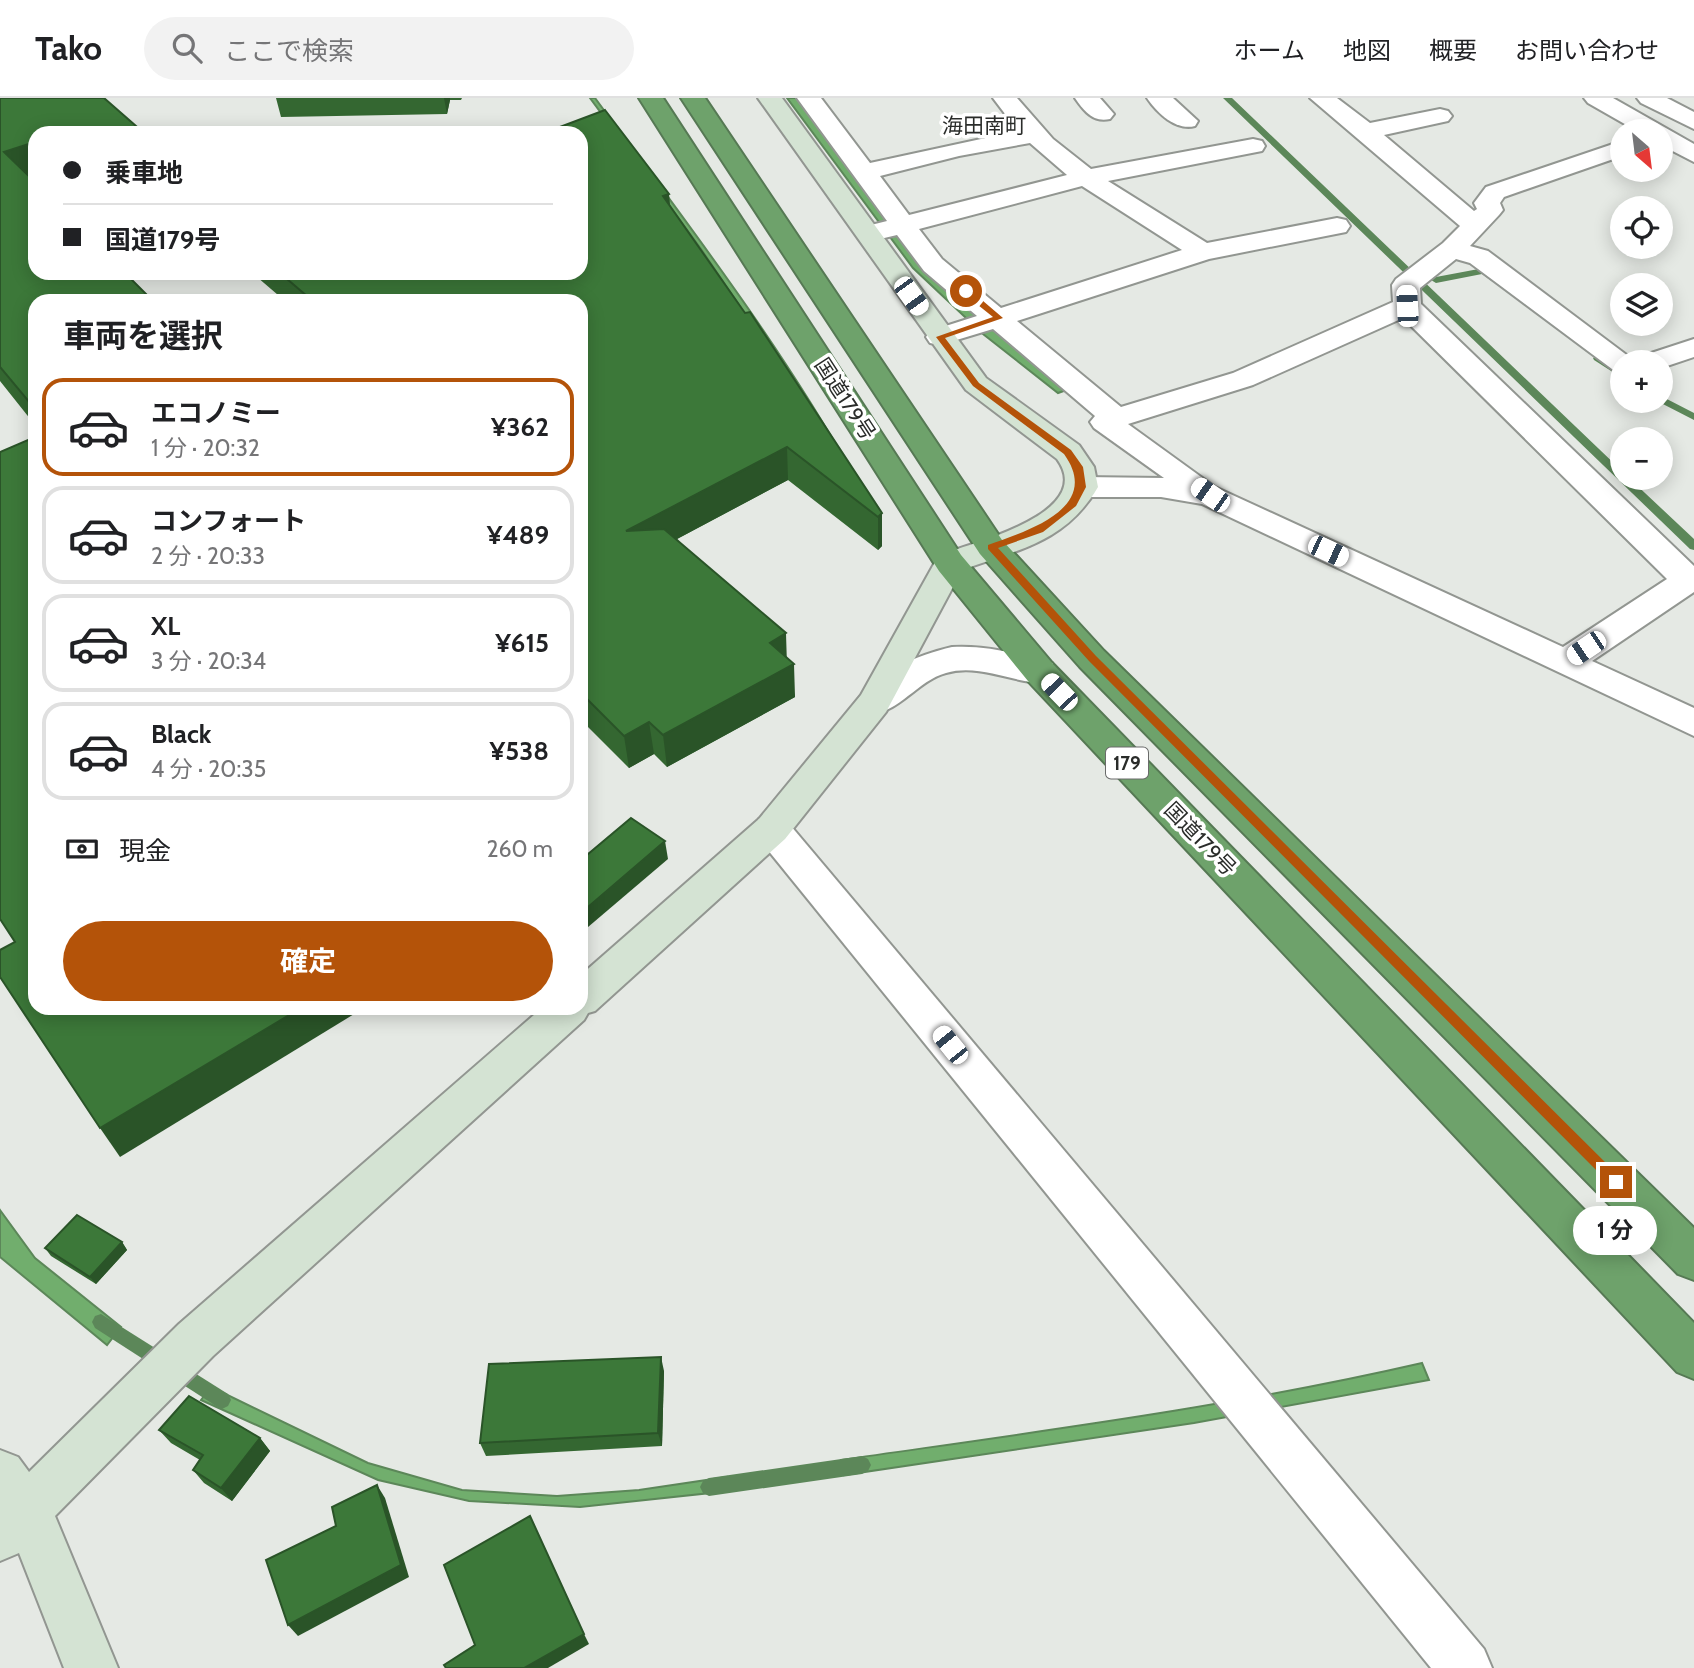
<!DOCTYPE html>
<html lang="ja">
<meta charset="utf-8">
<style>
:root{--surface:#fff;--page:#f2f2f2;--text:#202124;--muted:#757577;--line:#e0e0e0;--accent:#b45309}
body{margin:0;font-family:Cabin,"Noto Sans JP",sans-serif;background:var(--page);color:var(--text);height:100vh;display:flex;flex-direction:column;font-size:26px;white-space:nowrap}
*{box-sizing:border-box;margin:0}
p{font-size:23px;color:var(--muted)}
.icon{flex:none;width:38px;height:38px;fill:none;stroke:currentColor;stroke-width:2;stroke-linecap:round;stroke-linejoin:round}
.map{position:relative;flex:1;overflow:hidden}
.sheet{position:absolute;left:28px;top:196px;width:560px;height:721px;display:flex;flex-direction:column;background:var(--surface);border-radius:21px;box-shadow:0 4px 18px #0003}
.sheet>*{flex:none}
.hud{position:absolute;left:28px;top:28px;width:560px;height:154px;border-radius:21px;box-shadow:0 4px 18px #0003;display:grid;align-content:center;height:154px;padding:0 35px;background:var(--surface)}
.needle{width:46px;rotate:152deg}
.buttons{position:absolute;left:1610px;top:21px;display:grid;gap:14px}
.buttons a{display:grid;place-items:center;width:63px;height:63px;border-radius:50%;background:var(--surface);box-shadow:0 4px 18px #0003;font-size:35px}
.end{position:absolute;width:32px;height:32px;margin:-16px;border:9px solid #b45309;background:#fff;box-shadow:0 0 0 4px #fff}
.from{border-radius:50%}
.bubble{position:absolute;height:49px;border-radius:24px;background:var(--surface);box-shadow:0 4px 18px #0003;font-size:23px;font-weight:700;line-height:49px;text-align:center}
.car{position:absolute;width:21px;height:42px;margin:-21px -10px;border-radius:9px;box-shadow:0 0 5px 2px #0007;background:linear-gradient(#fff 24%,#345 0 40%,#fff 0 76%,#345 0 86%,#fff 0)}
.hud b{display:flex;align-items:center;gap:24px;height:66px;font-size:26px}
.hud b+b{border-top:2px solid var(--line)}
.hud i{width:18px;height:18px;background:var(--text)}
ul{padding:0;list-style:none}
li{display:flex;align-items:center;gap:21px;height:98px;margin:0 14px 10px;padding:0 21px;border:4px solid var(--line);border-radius:21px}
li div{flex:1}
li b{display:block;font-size:26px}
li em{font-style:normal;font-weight:700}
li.active{border-color:var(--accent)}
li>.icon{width:63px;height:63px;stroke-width:1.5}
h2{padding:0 35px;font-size:32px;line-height:84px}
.pay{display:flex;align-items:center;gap:18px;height:77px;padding:0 35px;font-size:26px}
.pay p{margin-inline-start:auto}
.primary-button{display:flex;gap:14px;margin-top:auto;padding:14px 35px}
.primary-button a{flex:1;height:80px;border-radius:42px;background:var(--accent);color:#fff;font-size:28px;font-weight:700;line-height:80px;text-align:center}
header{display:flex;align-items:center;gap:42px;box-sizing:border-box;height:98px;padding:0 35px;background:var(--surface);border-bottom:2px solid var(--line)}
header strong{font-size:33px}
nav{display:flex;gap:38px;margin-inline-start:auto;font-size:24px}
.search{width:490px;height:63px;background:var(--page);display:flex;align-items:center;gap:18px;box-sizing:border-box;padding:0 24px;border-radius:38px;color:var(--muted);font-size:26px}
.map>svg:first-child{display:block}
.water{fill:#71ae6d;stroke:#5c8759;stroke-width:2}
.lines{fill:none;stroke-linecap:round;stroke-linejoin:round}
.stream{fill:#5c8759;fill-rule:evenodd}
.street-casing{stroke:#929691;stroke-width:4}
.secondary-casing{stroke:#929691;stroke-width:4}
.highway-casing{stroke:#567954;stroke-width:4}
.street{fill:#fff;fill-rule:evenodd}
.secondary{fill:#d4e3d3;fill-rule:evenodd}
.highway{fill:#6ea26b;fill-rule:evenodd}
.wall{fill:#346731}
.shaded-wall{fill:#2a5428}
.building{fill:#3c7839;stroke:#2a5428;stroke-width:2}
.route{fill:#b45309}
.labels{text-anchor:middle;stroke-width:7;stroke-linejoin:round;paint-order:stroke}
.shield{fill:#fff;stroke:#6a6b6a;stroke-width:2}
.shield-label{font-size:19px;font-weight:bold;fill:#2a2c2a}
.far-quarter-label{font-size:21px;fill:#2a2c2a;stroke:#fff}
.street-label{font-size:21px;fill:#2a2c2a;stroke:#fff}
</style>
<header>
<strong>Tako</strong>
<div class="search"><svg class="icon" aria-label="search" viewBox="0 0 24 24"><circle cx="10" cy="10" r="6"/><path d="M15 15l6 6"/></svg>ここで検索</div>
<nav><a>ホーム</a><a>地図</a><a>概要</a><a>お問い合わせ</a></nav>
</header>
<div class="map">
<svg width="1694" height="1570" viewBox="0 0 1694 1570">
<rect width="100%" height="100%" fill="#e5e9e4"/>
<g class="water">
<path d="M590 0H595C686 124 779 244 854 378L701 151Z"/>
<path d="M787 0H801L891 124 1069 291 1058 295 983 236 913 170Z"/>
<path d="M0 1112 35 1160 121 1229 107 1247 0 1159Z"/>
<path d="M1422 1265 1429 1282 1194 1325 844 1377 841 1362C1035 1334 1231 1309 1422 1265Z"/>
<path d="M211 1289 368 1365 462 1392 557 1398 639 1392 727 1379 729 1393 580 1409 469 1403 378 1382 201 1302Z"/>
</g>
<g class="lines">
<g class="stream">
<path d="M1223 0H1232L1622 373V380H1629L1694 441V452L1690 451Z"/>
<path d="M1484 170 1499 180V184H1493L1482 176 1436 185 1431 182 1436 179Z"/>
<path d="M1598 257 1622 272V280L1594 262 1593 260Z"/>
<path d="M1661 298 1694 315V322L1657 303H1661Z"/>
<path d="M101 1216 228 1296 231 1302 228 1308 222 1311 216 1308 95 1230 92 1224 95 1218Z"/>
<path d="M862 1358 868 1361 871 1367 868 1373 862 1376 709 1398 703 1395 700 1389 703 1383 709 1380Z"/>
</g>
<g class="street-casing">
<g id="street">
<path d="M797 0H821L870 65 1018 33 993 0H1017L1053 41 1091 71 1253 41 1262 43 1265 48 1262 53 1108 83 1207 145 1337 120 1346 122 1350 128 1346 134 1209 161 1017 223 1121 309 1233 275 1393 204 1392 187 1396 181 1443 145 1460 128 1310 0H1337L1370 25 1440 11 1448 13 1452 18 1448 23 1384 37 1474 113 1477 111 1474 105 1486 89 1622 43V58L1504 99 1500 105 1503 112 1499 117 1470 148 1488 153 1636 264H1622V274L1612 271 1470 165 1456 161 1420 190 1421 206 1694 468V494L1592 563 1694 610V638L1202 406 1161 399H1082L1071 396 1066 389 1071 382 1082 379 1164 380 1094 330 1090 324 1095 318 993 231 940 247 930 245 926 239 930 233 977 218 924 173 897 137 880 141 871 139 867 133 871 127 887 123ZM1030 45 1067 77 909 117 880 78 959 58ZM1082 88 1182 152 1001 210 942 161 919 131ZM1403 220 1667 481 1563 549 1215 389 1128 326 1253 287Z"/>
<path d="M1075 0H1100L1114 16 1110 21C1093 25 1084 13 1075 0Z"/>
<path d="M1147 0H1173L1198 23 1195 28C1176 33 1157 15 1147 0Z"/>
<path d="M1584 0H1613L1694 46V64L1661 47V33H1637L1588 5Z"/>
<path d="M1637 0H1667L1694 14V31L1641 5Z"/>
<path d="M1694 241V259L1661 270V264H1638L1642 258Z"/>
<path d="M952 549C987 547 1019 556 1052 565L1057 574 1052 583C1023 591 984 564 946 575 915 583 894 623 862 614L856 605C875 574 918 557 952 549Z"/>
<path d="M772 717 785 721 1484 1551 1492 1570H1431L759 741 753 731 759 721Z"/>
</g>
</g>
<g class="secondary-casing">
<path id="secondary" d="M758 0H782L986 280 1079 347 1094 369 1098 389C1065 445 1019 451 962 472L886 614 785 741 595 913 588 915 584 922 213 1258 55 1418 118 1570H64L19 1455 0 1463V1352L18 1359 29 1374 179 1226 542 910H581V877L759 721 861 597 939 457C973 445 1097 415 1057 361L966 292Z"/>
</g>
<g class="highway-casing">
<g id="highway">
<path d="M639 0H663L961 457 1052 565 1694 1225V1281L1677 1274 1028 583 939 473Z"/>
<path d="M681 0H705L1002 442 1104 553 1694 1130V1182L1678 1176 1080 569 980 456Z"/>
</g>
</g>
<use href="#street" class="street"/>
<use href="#secondary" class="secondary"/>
<use href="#highway" class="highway"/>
</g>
<g class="wall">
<path d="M0 0 144 35H35V79L32 81 35 203V327L0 283Z"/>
<path d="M276 0H462L461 2H450L447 16 281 19Z"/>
<path d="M670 108 882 415V448L878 452 788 382 677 441 787 560 795 599 667 669 654 656 629 670 581 622V203H285L257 179 256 175H581Z"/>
<path d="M122 1144 127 1152 96 1186 51 1158 45 1150Z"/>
<path d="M664 1273 662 1348 486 1358 480 1345Z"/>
<path d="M159 1332 260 1340 270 1353 232 1403 204 1385 193 1372 200 1362 171 1345Z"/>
</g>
<g class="shaded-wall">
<path d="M444 0H450V2L447 16Z"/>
<path d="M79 31 80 35H66Z"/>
<path d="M35 44V79L17 85 4 54Z"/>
<path d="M669 96 672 128 663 98Z"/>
<path d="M787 349 788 382 630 466 626 433Z"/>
<path d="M882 415V448L878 452V419Z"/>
<path d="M786 535 787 568 770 545Z"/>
<path d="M794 566 795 599 667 669 663 637Z"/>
<path d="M649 624 654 656 629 670 624 638Z"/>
<path d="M665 743 668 761 581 835V815Z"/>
<path d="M301 910H364L120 1059 100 1030Z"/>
<path d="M122 1144 127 1152 96 1186 90 1179Z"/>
<path d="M661 1259 664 1273 662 1348 658 1335Z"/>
<path d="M260 1340 270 1353 232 1403 221 1390Z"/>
<path d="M377 1387 385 1400 409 1479 298 1538 288 1527Z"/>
<path d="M584 1536 589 1546 548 1570H524Z"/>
</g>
<g class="building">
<path d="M0 0H104L144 35H82L79 31 66 35H35V44L4 54 35 84V175H125L153 203H35V311L0 269Z"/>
<path d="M605 12 669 96 663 98 745 215 750 214 882 415 878 419 787 349 626 433 664 431 786 535 770 545 794 566 663 637 649 624 624 638 581 595V203H297L308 199 280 175H581V35H544Z"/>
<path d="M35 339V910H301L100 1030 0 879V852L15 844 0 821V354Z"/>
<path d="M631 720 665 743 581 815V762Z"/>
<path d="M77 1117 122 1144 90 1179 45 1150Z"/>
<path d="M661 1259 658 1335 480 1345 489 1266Z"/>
<path d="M189 1298 260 1340 221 1390 193 1372 203 1357 159 1332Z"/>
<path d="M377 1387 401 1467 288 1527 266 1462 336 1428 332 1409Z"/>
<path d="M530 1418 584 1536 524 1570H446L444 1567 475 1547 444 1467Z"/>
</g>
<path class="route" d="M963 191H969L1003 220 945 240 979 285 1071 352 1083 369 1086 389 1076 408 1043 434 998 450 1096 558 1621 1080V1088H1612L1089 563 988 451V447C1027 433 1103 410 1064 356L973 288 936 239 993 219 963 195Z"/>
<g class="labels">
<rect class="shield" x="1106" y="649.5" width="42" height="31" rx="5"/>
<g class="shield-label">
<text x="1127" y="672">179</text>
</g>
<g class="far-quarter-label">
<text x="984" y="35">海田南町</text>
</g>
<g class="street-label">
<text transform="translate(845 301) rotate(57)" y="7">国道179号</text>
<text transform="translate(1200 741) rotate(46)" y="7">国道179号</text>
</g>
</g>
</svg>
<div class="buttons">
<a><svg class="needle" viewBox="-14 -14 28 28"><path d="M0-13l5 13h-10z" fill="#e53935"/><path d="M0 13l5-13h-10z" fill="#757577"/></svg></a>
<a><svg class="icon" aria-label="locate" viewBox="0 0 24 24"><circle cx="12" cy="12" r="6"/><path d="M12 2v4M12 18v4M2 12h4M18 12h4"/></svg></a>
<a><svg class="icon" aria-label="layers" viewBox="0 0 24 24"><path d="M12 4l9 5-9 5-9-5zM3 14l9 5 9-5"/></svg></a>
<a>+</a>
<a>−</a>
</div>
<i class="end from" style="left:966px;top:193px"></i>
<i class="end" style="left:1616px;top:1084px"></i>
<div class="bubble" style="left:1573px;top:1108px;width:84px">1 分</div>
<i class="car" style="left:911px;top:198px;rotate:144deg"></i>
<i class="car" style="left:1407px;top:208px;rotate:357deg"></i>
<i class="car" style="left:1210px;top:397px;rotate:305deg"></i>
<i class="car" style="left:1328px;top:453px;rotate:115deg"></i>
<i class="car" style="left:1586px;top:550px;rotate:236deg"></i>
<i class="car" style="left:1059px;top:594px;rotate:316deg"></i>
<i class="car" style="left:950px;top:947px;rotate:321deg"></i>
<div class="hud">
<b><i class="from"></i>乗車地</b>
<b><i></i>国道179号</b>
</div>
<section class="sheet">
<h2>車両を選択</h2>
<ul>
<li class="active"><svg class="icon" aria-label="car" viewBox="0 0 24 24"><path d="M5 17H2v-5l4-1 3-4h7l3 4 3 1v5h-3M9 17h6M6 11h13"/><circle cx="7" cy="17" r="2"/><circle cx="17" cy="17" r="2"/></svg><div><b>エコノミー</b><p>1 分 · 20:32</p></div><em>¥362</em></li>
<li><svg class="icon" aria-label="car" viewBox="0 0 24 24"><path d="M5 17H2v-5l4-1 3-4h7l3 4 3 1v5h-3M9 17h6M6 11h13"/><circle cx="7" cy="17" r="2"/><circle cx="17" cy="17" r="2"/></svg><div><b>コンフォート</b><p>2 分 · 20:33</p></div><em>¥489</em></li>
<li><svg class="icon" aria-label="car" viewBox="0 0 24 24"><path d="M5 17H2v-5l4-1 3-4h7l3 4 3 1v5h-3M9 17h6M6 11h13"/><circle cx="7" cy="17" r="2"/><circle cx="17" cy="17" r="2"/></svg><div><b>XL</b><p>3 分 · 20:34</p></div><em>¥615</em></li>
<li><svg class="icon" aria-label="car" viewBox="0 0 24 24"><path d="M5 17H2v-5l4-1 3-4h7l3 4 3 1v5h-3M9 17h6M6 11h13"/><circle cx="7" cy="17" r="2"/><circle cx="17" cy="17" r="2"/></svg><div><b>Black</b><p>4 分 · 20:35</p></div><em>¥538</em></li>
</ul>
<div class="pay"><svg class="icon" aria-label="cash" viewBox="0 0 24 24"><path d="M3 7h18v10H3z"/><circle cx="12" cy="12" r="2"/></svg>現金<p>260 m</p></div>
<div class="primary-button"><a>確定</a></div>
</section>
</div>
